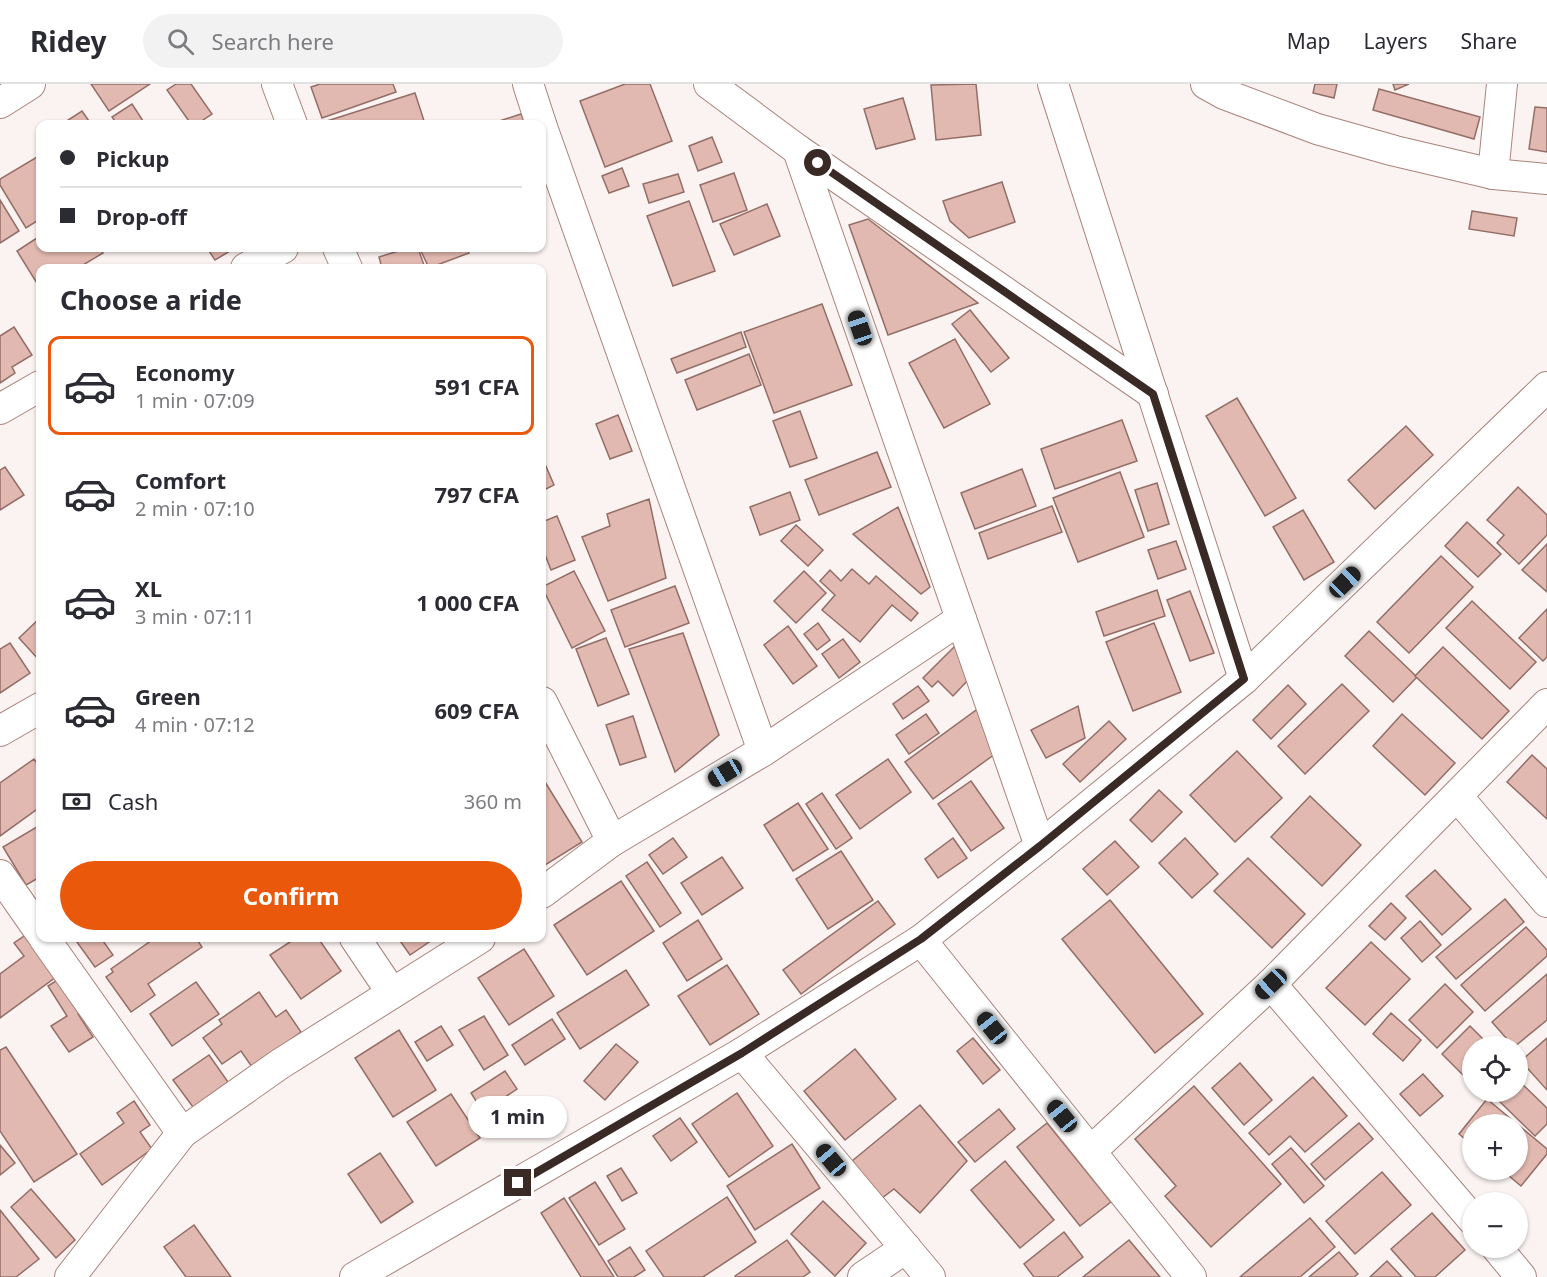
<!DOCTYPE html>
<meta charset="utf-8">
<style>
:root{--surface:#fff;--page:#f2f2f3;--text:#2b2b33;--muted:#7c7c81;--line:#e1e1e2;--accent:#ea580c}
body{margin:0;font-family:"Noto Sans",sans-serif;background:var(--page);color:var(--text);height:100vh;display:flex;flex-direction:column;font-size:22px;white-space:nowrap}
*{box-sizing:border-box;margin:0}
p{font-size:20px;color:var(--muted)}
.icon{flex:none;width:33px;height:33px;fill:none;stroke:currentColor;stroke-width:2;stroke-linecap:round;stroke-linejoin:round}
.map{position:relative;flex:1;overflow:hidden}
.details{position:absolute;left:36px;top:180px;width:510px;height:678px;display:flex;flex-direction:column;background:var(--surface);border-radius:12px;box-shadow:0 2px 4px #0004}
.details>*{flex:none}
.banner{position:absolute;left:36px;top:36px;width:510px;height:132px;border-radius:12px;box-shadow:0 2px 4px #0004;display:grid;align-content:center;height:132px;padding:0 24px;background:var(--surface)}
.tools{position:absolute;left:1462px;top:952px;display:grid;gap:12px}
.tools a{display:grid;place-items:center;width:66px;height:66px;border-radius:50%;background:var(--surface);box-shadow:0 2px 4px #0004;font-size:30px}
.end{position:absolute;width:27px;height:27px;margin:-14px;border:8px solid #392a26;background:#fff;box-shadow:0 0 0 3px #fff}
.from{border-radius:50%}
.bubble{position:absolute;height:42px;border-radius:21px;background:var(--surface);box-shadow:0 2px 4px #0004;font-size:20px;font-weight:700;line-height:42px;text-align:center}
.car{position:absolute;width:18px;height:36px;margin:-18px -9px;border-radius:8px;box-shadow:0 0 4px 2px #0007;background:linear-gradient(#222 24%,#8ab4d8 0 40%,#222 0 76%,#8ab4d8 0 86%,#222 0)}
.banner b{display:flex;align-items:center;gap:21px;height:57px;font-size:22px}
.banner b+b{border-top:2px solid var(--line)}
.banner i{width:15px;height:15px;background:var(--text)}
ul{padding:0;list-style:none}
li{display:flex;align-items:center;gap:18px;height:99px;margin:0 12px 9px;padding:0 12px;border:3px solid transparent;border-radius:12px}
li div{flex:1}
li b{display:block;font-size:22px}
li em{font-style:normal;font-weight:700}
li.on{border-color:var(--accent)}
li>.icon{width:54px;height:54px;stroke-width:1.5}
h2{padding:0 24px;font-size:27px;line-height:72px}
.pay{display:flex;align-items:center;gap:15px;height:66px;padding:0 24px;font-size:22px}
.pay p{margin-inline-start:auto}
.primary-button{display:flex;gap:12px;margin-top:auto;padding:12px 24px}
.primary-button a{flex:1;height:69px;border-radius:36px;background:var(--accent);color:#fff;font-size:24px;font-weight:700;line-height:69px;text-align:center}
header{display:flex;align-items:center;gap:36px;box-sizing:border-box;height:84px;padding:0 30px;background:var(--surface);border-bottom:2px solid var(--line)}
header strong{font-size:28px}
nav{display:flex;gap:33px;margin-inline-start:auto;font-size:21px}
.search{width:420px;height:54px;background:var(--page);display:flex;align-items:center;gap:15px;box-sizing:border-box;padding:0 21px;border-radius:33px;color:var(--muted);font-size:22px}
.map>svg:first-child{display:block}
.building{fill:#e1b9b0;stroke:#936e67;stroke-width:1.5}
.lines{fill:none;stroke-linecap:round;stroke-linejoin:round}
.minor-casing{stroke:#a9847c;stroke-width:32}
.minor{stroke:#fff;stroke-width:30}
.route{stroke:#392a26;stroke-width:8}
</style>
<header>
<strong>Ridey</strong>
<div class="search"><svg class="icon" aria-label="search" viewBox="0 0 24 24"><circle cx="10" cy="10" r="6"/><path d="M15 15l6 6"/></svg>Search here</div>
<nav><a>Map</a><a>Layers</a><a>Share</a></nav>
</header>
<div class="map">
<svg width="1547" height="1193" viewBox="0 0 1547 1193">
<rect width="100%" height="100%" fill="#fbf3f1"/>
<g class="building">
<path d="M91 0H150L109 27Z"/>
<path d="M176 0H191L212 30 197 40H191L167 6Z"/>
<path d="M320 0H393L396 8 322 34 311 3Z"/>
<path d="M625 0H650L672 57 605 83 580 17Z"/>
<path d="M976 0 981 51 936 56 931 1Z"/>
<path d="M1315 0H1337L1334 14 1313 9Z"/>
<path d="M1393 0H1409L1395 6Z"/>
<path d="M1379 5 1480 33 1474 55 1373 26Z"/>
<path d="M415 9 425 40H328L327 37Z"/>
<path d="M903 14 915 55 876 65 864 25Z"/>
<path d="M132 20 145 40H117L112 33Z"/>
<path d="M1535 23 1547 24V68L1529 65Z"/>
<path d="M82 27 91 40H62Z"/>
<path d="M521 30 525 40H490Z"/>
<path d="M712 53 722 78 698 87 689 62Z"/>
<path d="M37 73 40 78V135L26 144 0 101V95Z"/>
<path d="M622 84 629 102 609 109 602 92Z"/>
<path d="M734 89 747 126 713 138 700 101Z"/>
<path d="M678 90 684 108 649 119 643 100Z"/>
<path d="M1002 98 1015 138 969 154 950 137 943 117Z"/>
<path d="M0 116 19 147 0 159Z"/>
<path d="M689 117 715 187 673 202 647 132Z"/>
<path d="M767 120 780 152 734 171 720 140Z"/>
<path d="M1472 127 1517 134 1514 152 1469 145Z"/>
<path d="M868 135 978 219 888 251 849 141Z"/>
<path d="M40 152V164H99L103 169 78 184H40V204L17 167Z"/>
<path d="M207 164H235L215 176Z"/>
<path d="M408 164H418L425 184H382L379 173Z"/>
<path d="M423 164H467L469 169 429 184 420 165Z"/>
<path d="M822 220 852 301 774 329 744 248Z"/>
<path d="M970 226 1009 274 991 288 952 240Z"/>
<path d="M14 243 32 271 12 283 15 289 0 299V252Z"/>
<path d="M741 248 746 263 677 289 671 275Z"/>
<path d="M955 255 990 320 944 344 909 279Z"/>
<path d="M749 270 761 301 697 326 685 296Z"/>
<path d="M1237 314 1296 414 1265 432 1206 332Z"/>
<path d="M800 327 817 374 790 383 773 337Z"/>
<path d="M618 331 632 367 610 375 596 340Z"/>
<path d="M1122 336 1137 377 1055 405 1041 365Z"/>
<path d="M1406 342 1433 371 1375 425 1348 396Z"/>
<path d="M877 368 891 403 819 431 805 396Z"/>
<path d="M542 373 554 401 542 407Z"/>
<path d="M5 383 24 411 0 426V386Z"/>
<path d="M1022 385 1036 422 975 445 961 409Z"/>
<path d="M1120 388 1144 453 1078 478 1053 414Z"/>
<path d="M1157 399 1169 440 1148 447 1135 406Z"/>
<path d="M1518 403 1547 431V451L1519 480 1497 459 1504 451 1487 436Z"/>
<path d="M790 408 800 436 760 451 750 423Z"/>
<path d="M649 415 666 494 608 517 582 453 610 442 607 430Z"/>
<path d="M1052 422 1062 448 988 475 979 449Z"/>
<path d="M898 423 930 503 921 510 853 450Z"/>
<path d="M1303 426 1334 478 1304 496 1273 443Z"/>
<path d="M557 432 575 476 551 486 542 463V438Z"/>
<path d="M1467 438 1501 470 1478 493 1445 462Z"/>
<path d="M796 441 823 466 808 482 781 457Z"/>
<path d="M1176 457 1186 485 1158 495 1148 466Z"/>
<path d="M1547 460V508L1522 486Z"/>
<path d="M1441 472 1473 503 1409 569 1377 538Z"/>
<path d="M852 485 869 500 876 492 918 529 911 537 892 521 860 558 822 526 835 511 820 497 830 486 841 497Z"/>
<path d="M574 487 605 547 572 564 542 503Z"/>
<path d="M804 487 826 509 796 539 774 517Z"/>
<path d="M675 502 689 539 625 563 611 526Z"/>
<path d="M1157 506 1165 532 1104 552 1096 528Z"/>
<path d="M1190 507 1214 569 1190 577 1167 516Z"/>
<path d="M1472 517 1536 578 1510 605 1446 544Z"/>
<path d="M1547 525V573L1543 577 1519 554Z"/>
<path d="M40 534V575L39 576 19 554Z"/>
<path d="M818 539 830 556 817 566 804 550Z"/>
<path d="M1154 539 1181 608 1133 627 1106 558Z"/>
<path d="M788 542 817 582 793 600 764 561Z"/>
<path d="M1369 547 1417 593 1393 618 1345 572Z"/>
<path d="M683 549 719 651 675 688 629 565Z"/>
<path d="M606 554 629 610 598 622 576 565Z"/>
<path d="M843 555 860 578 839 594 822 570Z"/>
<path d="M10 559 30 589 0 609V565Z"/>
<path d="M956 561 969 595 953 612 938 597 932 603 923 594Z"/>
<path d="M1443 563 1509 627 1482 655 1415 592Z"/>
<path d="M1342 600 1369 627 1305 690 1278 662Z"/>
<path d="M1288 601 1306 620 1271 655 1253 636Z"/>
<path d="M918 602 929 617 903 635 893 620Z"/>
<path d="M1078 622 1085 654 1046 674 1031 646Z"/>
<path d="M979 624 995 670 933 715 905 678Z"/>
<path d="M926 630 939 649 909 670 896 651Z"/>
<path d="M1402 630 1455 679 1425 711 1373 662Z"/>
<path d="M633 632 646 673 620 681 606 641Z"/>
<path d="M1109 637 1126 655 1080 698 1063 680Z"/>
<path d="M1237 667 1282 714 1235 758 1190 711Z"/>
<path d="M1532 671 1547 685V735L1507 698Z"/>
<path d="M34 675 40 684V723L0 752V699Z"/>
<path d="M888 675 911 708 860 745 836 711Z"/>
<path d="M542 693 582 758 542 783Z"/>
<path d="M971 697 1004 744 971 767 938 720Z"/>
<path d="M1159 706 1182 728 1152 758 1130 736Z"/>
<path d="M822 709 852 754 836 765 806 720Z"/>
<path d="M1310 712 1361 761 1322 802 1271 753Z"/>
<path d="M798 719 828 765 793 787 764 741Z"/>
<path d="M40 741V793L26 801 3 763Z"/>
<path d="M673 754 687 773 663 790 649 771Z"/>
<path d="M953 754 967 774 938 794 925 775Z"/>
<path d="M1185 754 1218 790 1192 814 1159 779Z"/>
<path d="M1115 757 1139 783 1107 811 1083 785Z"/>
<path d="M841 767 873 816 828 845 796 795Z"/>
<path d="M722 773 743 804 702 831 681 799Z"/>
<path d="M1248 774 1305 830 1272 864 1214 807Z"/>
<path d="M647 778 681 829 660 843 626 792Z"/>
<path d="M1435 786 1471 825 1442 851 1406 812Z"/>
<path d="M621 797 654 847 587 891 554 841Z"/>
<path d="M1505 815 1524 838 1456 895 1436 873Z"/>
<path d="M1110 816 1203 930 1155 969 1062 855Z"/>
<path d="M878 817 895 840 801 910 783 886Z"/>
<path d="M1391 819 1406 834 1385 856 1369 842Z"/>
<path d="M698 836 722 875 687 897 663 859Z"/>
<path d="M1420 837 1441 861 1422 878 1401 854Z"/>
<path d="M1526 843 1547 866V872L1485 927 1461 901Z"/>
<path d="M27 850 56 893 0 934V890L24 872 14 859Z"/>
<path d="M74 854H101L113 871 95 883Z"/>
<path d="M155 854H196L202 863 148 900 155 911 131 928 106 893 113 888 111 885Z"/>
<path d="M296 854H318L341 887 301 915 270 871Z"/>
<path d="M398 854H431L432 856 410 871Z"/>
<path d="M1371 858 1410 895 1365 941 1326 904Z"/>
<path d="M524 865 554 912 509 941 478 894Z"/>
<path d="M727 881 759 930 710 961 678 912Z"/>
<path d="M626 886 649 921 580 965 557 929Z"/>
<path d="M1547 890V936L1514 963 1492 938Z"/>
<path d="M62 893 83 927 78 930 93 953 69 968 51 942 67 932 48 902Z"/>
<path d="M196 898 219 930 172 962 150 930Z"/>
<path d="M1445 900 1473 928 1437 964 1409 936Z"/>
<path d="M259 908 276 933 286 926 301 948 252 983 241 967 222 980 203 954 222 940 219 936Z"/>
<path d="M1391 929 1421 956 1403 977 1373 950Z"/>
<path d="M484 932 508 971 484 986 459 946Z"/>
<path d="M552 935 565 955 525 981 512 961Z"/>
<path d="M441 942 453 961 427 977 415 958Z"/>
<path d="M1470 942 1491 963H1473V981L1463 991 1442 970Z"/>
<path d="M399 946 436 1006 393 1033 355 974Z"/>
<path d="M973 954 1000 986 983 1000 957 967Z"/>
<path d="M1547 954V1006L1521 977Z"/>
<path d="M616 960 638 978 605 1016 584 997Z"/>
<path d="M6 963 77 1070 34 1098 0 1047V966Z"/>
<path d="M855 965 896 1015 845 1056 804 1007Z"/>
<path d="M209 971 228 998 193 1023 173 996Z"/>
<path d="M1240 979 1272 1016 1244 1041 1212 1004Z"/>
<path d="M505 987 517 1005 483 1028 471 1009Z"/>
<path d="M1423 990 1443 1012 1420 1032 1400 1010Z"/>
<path d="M1313 993 1347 1032 1305 1068 1290 1052 1269 1071 1249 1049Z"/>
<path d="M1518 996 1547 1024V1040L1535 1052 1496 1014 1502 1008H1518Z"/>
<path d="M1194 1002 1281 1100 1211 1163 1165 1112 1176 1102 1135 1055Z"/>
<path d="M737 1009 773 1062 729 1093 692 1040Z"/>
<path d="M451 1010 480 1054 436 1082 407 1038Z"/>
<path d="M1487 1015 1547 1065V1070L1521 1102 1502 1086H1518V1041H1473V1062L1459 1050Z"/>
<path d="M134 1017 150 1041 140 1048 152 1065 102 1101 80 1070 124 1039 117 1029Z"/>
<path d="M920 1021 967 1077 920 1129 894 1105 882 1114 852 1077Z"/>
<path d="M999 1025 1015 1045 975 1078 958 1058Z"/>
<path d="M680 1034 697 1058 671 1077 653 1052Z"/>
<path d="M1047 1039 1111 1118 1080 1142 1017 1063Z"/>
<path d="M1359 1039 1373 1055 1325 1096 1311 1080Z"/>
<path d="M792 1060 820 1104 755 1146 727 1102Z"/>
<path d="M0 1061 15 1079 0 1091Z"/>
<path d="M1291 1064 1324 1102 1304 1119 1272 1080Z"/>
<path d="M380 1069 413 1118 381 1139 348 1090Z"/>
<path d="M1005 1077 1054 1136 1020 1164 971 1106Z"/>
<path d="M621 1084 637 1109 622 1117 607 1092Z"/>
<path d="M1382 1088 1411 1121 1355 1170 1326 1137Z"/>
<path d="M595 1098 625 1145 599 1161 569 1114Z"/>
<path d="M31 1105 75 1156 56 1174 11 1123Z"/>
<path d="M727 1113 756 1158 703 1193H664L646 1167Z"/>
<path d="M564 1114 614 1193H581L541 1129Z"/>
<path d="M823 1117 866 1159 835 1192 791 1150Z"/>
<path d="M0 1126 39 1175 16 1193H0Z"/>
<path d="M1432 1129 1465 1166 1435 1193H1416L1391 1165Z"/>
<path d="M1310 1134 1335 1163 1300 1193H1240Z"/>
<path d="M194 1141 231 1193H186L164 1163Z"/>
<path d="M1064 1148 1083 1173 1057 1193H1034L1024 1180Z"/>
<path d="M787 1156 810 1188 803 1193H736L735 1192Z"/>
<path d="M1129 1156 1160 1193H1083Z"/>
<path d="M630 1163 645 1186 634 1193H618L608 1177Z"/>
<path d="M1339 1168 1358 1190 1354 1193H1309Z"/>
<path d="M1387 1177 1402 1193H1370Z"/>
</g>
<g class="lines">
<g class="minor-casing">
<g id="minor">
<path d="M277 0 292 40"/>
<path d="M528 0 541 40"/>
<path d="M709 0 798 66 1153 310"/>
<path d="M1053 0 1244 595"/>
<path d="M1206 0 1224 10 1317 45 1395 67 1493 90 1547 95"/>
<path d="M0 19 30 0"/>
<path d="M542 43 763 667"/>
<path d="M798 66 1040 762"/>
<path d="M1493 90 1502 0"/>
<path d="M338 164 347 184"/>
<path d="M246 184 283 164"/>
<path d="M0 325 40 302"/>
<path d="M542 618 612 757"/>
<path d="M0 647 40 624"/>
<path d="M1457 712 1547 818"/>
<path d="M0 791 40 848"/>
<path d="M542 809 612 757 763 667 961 535"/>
<path d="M44 854 182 1049"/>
<path d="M355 854 392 909"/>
<path d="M921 856 1191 1193"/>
<path d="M1271 900 1473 1136"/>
<path d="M742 969 930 1193"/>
<path d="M1091 1067 1271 900 1547 620"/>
<path d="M1497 1164 1521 1193"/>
<path d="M70 1193 182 1049 280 980 480 854"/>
<path d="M355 1193 742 969 921 856 1040 762 1244 595 1547 303"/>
<path d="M863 1193 906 1164"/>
</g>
</g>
<use href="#minor" class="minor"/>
</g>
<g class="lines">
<path class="route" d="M518 1099 742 969 921 855 1040 762 1244 595 1153 310 818 79"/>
</g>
</svg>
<div class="tools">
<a><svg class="icon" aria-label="locate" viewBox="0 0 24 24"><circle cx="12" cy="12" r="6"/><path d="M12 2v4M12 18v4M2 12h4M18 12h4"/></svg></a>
<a>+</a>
<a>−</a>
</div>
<i class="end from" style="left:818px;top:79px"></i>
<i class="end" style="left:518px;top:1099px"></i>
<div class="bubble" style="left:468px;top:1012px;width:99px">1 min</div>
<i class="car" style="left:860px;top:244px;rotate:341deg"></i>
<i class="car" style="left:1345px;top:498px;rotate:46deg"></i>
<i class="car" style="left:725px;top:689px;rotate:239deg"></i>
<i class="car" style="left:1271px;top:900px;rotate:227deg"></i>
<i class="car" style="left:992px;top:944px;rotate:321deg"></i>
<i class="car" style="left:1062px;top:1032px;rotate:321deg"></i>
<i class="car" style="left:831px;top:1076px;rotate:320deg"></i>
<div class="banner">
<b><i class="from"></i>Pickup</b>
<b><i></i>Drop-off</b>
</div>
<section class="details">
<h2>Choose a ride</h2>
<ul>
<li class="on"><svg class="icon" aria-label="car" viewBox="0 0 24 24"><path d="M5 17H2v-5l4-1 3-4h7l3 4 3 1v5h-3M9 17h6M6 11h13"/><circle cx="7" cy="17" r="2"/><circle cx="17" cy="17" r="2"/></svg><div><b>Economy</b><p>1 min · 07:09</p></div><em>591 CFA</em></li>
<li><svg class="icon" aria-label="car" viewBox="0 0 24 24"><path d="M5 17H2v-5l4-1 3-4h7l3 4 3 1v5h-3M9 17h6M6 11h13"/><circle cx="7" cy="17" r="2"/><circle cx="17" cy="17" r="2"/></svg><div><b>Comfort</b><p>2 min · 07:10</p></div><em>797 CFA</em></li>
<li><svg class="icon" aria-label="car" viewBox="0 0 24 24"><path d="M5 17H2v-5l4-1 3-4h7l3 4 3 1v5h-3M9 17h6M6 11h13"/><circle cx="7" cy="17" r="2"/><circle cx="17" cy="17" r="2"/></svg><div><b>XL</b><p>3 min · 07:11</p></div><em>1 000 CFA</em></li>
<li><svg class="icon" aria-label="car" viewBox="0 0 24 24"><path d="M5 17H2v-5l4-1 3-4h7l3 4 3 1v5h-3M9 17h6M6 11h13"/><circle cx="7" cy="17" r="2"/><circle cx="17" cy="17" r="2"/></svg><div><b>Green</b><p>4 min · 07:12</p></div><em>609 CFA</em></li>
</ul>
<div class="pay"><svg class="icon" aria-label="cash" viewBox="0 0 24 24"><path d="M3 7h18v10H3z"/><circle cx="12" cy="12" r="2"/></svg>Cash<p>360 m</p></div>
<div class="primary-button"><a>Confirm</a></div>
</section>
</div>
